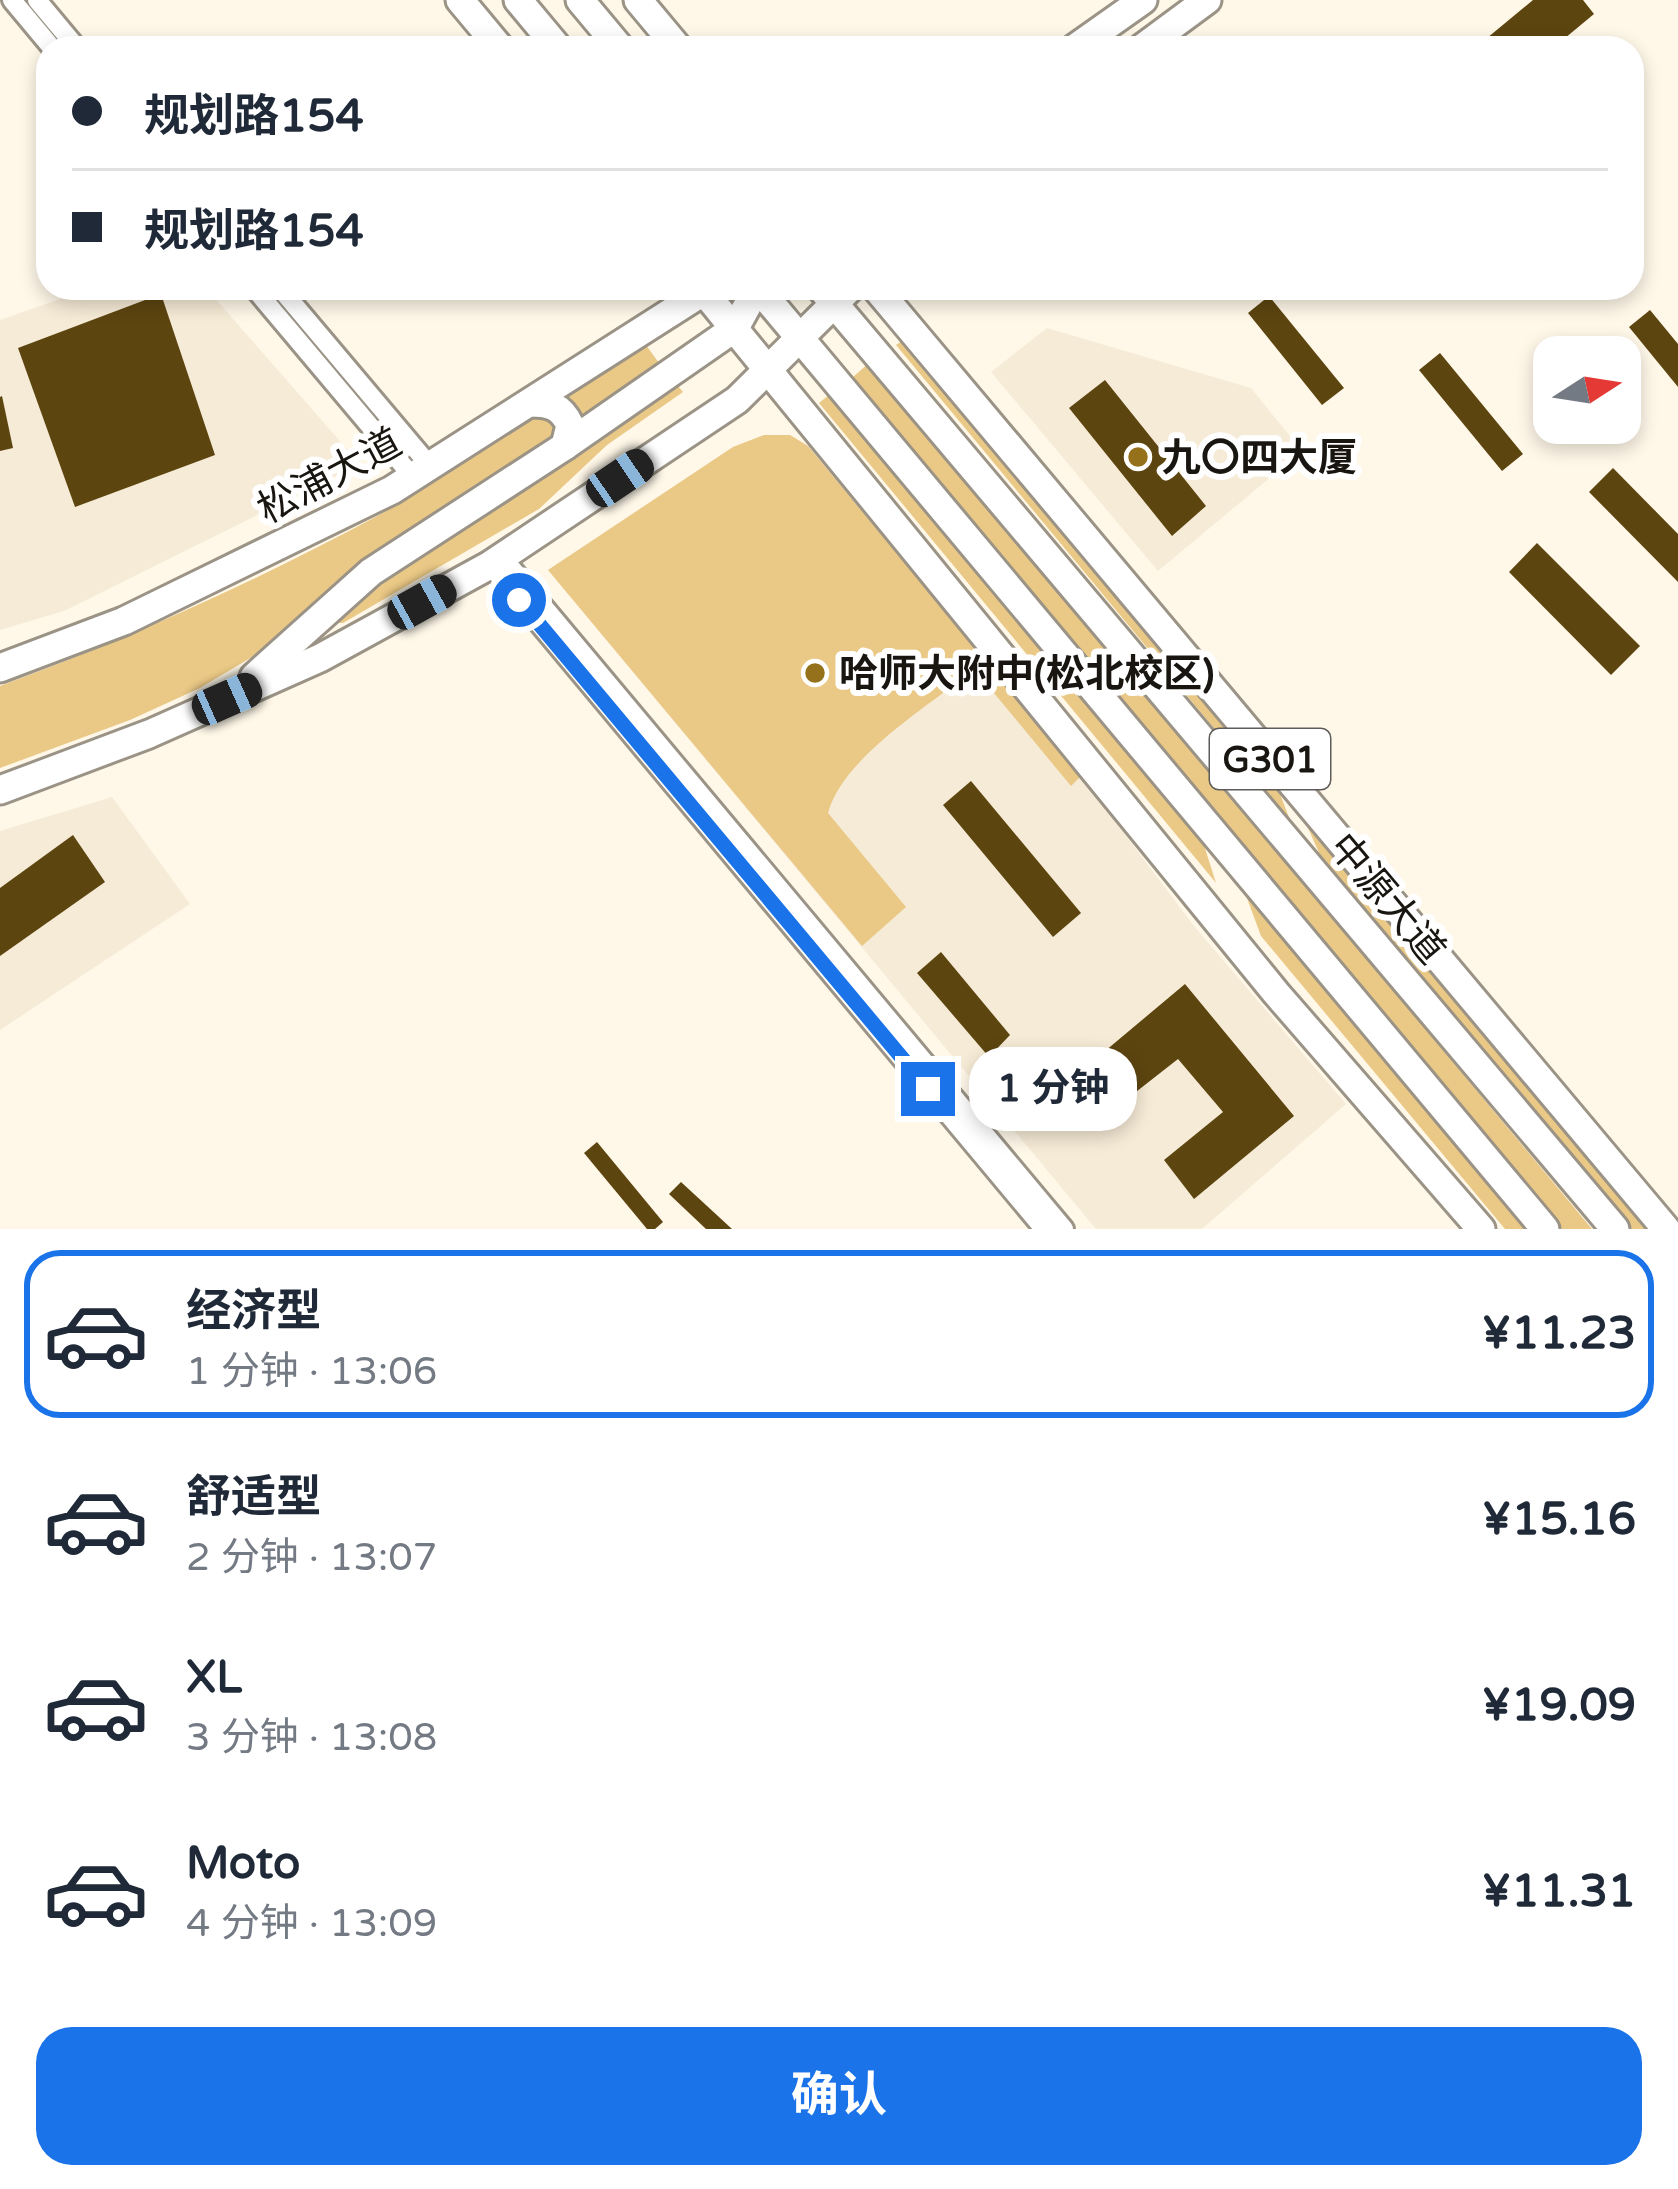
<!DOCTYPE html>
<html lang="zh">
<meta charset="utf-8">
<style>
:root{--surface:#fff;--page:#f2f2f3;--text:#1f2937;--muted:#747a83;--line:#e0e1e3;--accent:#1a73e8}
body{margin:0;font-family:"Varela Round","Noto Sans SC",sans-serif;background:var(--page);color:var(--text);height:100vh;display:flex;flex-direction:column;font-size:45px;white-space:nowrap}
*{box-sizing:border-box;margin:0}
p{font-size:39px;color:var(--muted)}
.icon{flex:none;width:66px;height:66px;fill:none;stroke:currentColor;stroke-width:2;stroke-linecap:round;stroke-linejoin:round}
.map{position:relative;height:1229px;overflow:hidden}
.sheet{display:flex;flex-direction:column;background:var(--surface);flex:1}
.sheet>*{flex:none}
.banner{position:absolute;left:36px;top:36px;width:1608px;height:264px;border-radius:36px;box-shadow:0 6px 18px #0003;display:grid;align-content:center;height:264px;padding:0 36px;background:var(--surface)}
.needle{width:78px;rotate:78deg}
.buttons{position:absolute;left:1533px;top:336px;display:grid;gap:24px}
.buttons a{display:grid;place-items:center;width:108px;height:108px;border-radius:24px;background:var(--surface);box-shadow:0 6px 18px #0003;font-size:60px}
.end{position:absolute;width:54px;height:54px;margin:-27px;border:15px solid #1a73e8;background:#fff;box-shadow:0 0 0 6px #fff}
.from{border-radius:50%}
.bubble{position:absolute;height:84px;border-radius:36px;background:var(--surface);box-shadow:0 6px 18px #0003;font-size:39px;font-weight:700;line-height:84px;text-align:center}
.car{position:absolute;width:36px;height:72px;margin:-36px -18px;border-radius:15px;box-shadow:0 0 9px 3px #0007;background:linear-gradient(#222 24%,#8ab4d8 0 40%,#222 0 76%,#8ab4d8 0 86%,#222 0)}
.banner b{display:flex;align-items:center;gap:42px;height:114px;font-size:45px}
.banner b+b{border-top:3px solid var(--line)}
.banner i{width:30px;height:30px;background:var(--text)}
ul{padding:21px 0 0;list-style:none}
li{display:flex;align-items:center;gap:36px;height:168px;margin:0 24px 18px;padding:0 12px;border:6px solid transparent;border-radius:36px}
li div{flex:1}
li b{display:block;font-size:45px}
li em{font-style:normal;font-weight:700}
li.selected{border-color:var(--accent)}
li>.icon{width:108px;height:108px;stroke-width:1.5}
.cta{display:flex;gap:24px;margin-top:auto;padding:24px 36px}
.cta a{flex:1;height:138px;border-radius:36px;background:var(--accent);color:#fff;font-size:48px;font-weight:700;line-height:138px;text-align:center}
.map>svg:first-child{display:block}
.built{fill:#f6ebd6}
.green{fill:#eac885}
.building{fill:#5d4510}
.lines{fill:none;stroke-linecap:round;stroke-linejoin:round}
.tertiary-casing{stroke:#9a9386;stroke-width:24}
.trunk-casing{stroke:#9a9386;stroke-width:33}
.tertiary{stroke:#fff;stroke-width:18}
.trunk{stroke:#fff;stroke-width:27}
.route{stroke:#1a73e8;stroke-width:15}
.poi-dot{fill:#96711b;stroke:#fff;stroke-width:4.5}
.labels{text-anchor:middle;stroke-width:12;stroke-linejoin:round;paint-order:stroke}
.shield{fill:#fff;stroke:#5e5c58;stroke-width:3}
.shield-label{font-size:36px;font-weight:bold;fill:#191611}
.poi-label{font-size:39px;font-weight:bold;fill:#191611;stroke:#fff;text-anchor:start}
.street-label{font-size:39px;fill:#191611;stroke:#fff}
</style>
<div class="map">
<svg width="1678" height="1229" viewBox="0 0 1678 1229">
<rect width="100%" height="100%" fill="#fff8e9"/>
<g class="built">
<path d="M91 288H206L360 464 64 611 0 630V320Z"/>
<path d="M1047 328 1251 388 1302 451 1158 571 991 372Z"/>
<path d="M764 435H790L808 446 1081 776 1194 926 1346 1104 1202 1229H1096L548 570 733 447Z"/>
<path d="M112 797 190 904 0 1030V831Z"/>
</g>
<g class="green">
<path d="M905 339 1272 773 1290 820 896 345Z"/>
<path d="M643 341 659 363 579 421 563 398Z"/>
<path d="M870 362 1592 1229H1562L1544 1208 853 377Z"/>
<path d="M672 379 683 392 607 445 539 509 343 623H334L361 585Z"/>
<path d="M830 394 1203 842 1216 883 819 403Z"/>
<path d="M544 413 552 416 558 432 550 442 367 556 252 657 200 688 130 720 0 768V686C130 638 257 581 379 515 435 484 485 438 544 413Z"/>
<path d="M764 435H790L808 446 1081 776 1071 786 984 681 964 677C921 711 842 760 828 813L906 907 862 946 548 570 733 447Z"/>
<path d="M1296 801 1651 1229H1631L1337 875 1320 855Z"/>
<path d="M1244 890 1525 1229H1505L1261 936Z"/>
</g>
<g class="building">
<path d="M1533 0H1583L1594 14 1553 48H1475Z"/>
<path d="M161 294 215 455 75 507 18 348Z"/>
<path d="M1269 296 1344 388 1322 405 1248 313Z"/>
<path d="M1650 310 1678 344V387L1629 327Z"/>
<path d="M1440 353 1523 454 1502 471 1419 370Z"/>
<path d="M1105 380 1206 506 1172 536 1069 408Z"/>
<path d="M2 396 13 448 0 451V397Z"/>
<path d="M1613 468 1678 534V582L1589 492Z"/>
<path d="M1537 543 1640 646 1611 675 1509 572Z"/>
<path d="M971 781 1081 913 1053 937 943 805Z"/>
<path d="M73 835 105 882 0 956V888Z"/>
<path d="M941 952 1010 1035 989 1057 917 973Z"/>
<path d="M1185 984 1294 1116 1194 1199 1164 1160 1223 1112 1178 1059 1118 1106 1086 1067Z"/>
<path d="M597 1142 663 1222 655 1229H647L584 1153Z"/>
<path d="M681 1182 732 1229H706L669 1194Z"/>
</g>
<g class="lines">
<g class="tertiary-casing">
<g id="tertiary">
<path d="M12 0 52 48"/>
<path d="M37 0 77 48"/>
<path d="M254 288 412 476"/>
<path d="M280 288 430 466"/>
<path d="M502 557 1064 1229"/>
<path d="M490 565 1044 1229"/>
</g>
</g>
<g class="trunk-casing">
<g id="trunk">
<path d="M460 0 500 48"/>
<path d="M518 0 558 48"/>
<path d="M580 0 620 48"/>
<path d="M638 0 678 48"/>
<path d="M1075 48 1143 0"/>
<path d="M1142 48 1207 0"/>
<path d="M701 288 1276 993 1481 1229"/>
<path d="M758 288 1545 1229"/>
<path d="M821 288 1615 1229"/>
<path d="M876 288 1666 1229"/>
<path d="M530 403C550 403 561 406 570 425L565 446"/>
<path d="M0 668 124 621 392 490 709 288"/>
<path d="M254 677 371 572 565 446 735 328 757 288"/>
<path d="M0 790 149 734 320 658 490 565 737 400 850 288"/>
</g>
</g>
<use href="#tertiary" class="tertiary"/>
<use href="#trunk" class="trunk"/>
</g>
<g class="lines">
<path class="route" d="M519 600 928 1089"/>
</g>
<g class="poi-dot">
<circle cx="1138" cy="457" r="12"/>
<circle cx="815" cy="673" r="12"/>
</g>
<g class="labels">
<rect class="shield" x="1210" y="729" width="120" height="60" rx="9"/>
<g class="shield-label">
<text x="1270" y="772">G301</text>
</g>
<g class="poi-label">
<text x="1162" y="471">九〇四大厦</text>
<text x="839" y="687">哈师大附中(松北校区)</text>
</g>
<g class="street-label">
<text transform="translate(329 475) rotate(-28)" y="14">松浦大道</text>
<text transform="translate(1388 898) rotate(50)" y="14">中源大道</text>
</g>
</g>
</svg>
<div class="buttons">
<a><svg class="needle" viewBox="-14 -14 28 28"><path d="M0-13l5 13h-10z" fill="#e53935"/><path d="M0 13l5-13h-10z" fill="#747a83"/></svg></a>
</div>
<i class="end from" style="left:519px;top:600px"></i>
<i class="end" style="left:928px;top:1089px"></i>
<div class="bubble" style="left:969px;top:1047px;width:168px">1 分钟</div>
<i class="car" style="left:620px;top:478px;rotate:56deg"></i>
<i class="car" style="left:422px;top:602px;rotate:61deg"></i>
<i class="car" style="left:227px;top:699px;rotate:66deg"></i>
<div class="banner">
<b><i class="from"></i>规划路154</b>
<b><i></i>规划路154</b>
</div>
</div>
<section class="sheet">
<ul>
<li class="selected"><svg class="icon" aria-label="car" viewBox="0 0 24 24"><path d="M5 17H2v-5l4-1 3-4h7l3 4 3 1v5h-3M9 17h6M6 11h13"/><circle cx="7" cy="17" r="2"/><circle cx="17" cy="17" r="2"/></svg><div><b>经济型</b><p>1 分钟 · 13:06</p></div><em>¥11.23</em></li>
<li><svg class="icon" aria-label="car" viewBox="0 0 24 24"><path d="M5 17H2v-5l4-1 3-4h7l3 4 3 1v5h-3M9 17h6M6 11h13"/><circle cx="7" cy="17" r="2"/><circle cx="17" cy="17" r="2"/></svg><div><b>舒适型</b><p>2 分钟 · 13:07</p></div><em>¥15.16</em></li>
<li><svg class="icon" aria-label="car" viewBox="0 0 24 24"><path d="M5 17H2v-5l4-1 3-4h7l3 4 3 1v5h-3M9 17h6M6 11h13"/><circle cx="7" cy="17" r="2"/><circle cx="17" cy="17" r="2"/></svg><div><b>XL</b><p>3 分钟 · 13:08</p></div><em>¥19.09</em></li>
<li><svg class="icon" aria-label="car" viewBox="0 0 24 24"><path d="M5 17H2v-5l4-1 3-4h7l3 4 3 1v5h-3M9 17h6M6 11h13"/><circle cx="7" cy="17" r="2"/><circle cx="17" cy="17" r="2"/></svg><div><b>Moto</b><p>4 分钟 · 13:09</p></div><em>¥11.31</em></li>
</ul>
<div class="cta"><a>确认</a></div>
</section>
